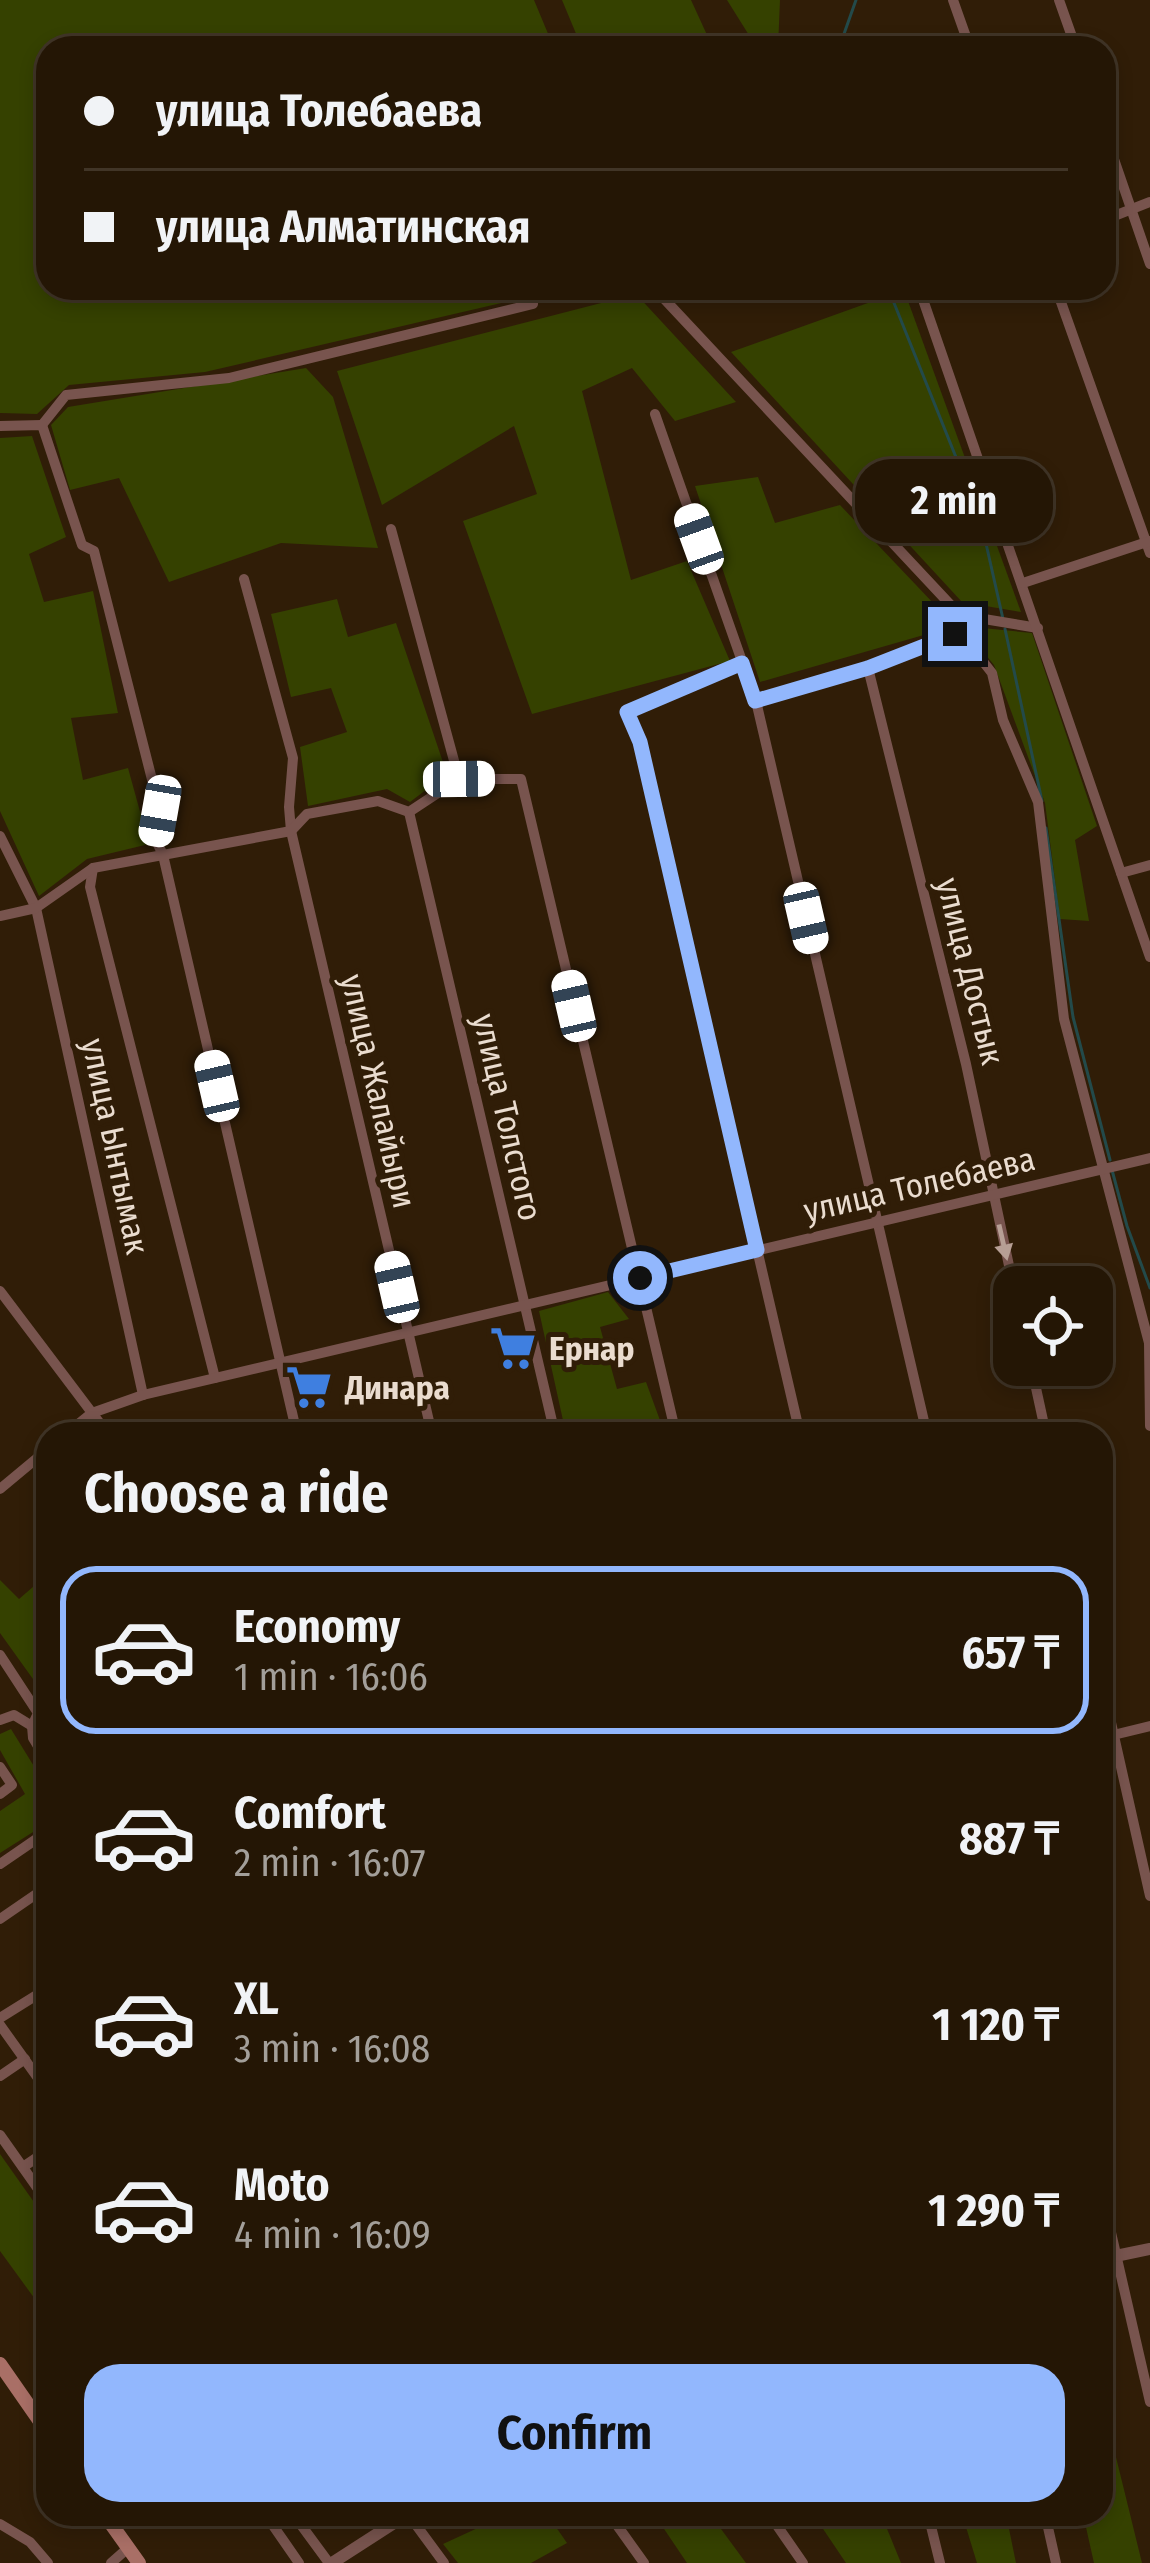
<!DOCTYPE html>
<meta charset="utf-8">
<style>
:root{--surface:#241605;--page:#302313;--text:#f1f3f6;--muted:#a39f9a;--line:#413527;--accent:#92b7fd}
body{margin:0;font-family:"Fira Sans Condensed",sans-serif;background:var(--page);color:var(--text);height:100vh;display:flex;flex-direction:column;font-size:45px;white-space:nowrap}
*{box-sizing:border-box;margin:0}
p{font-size:39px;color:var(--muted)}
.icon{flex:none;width:66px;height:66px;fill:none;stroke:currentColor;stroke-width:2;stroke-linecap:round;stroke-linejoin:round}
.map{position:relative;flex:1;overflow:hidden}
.details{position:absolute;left:36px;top:1422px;width:1077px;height:1104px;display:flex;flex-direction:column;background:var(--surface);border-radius:36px;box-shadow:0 6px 18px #0003,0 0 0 3px var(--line)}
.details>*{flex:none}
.banner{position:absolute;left:36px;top:36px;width:1080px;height:264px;border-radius:36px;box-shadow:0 6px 18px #0003,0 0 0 3px var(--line);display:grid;align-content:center;height:264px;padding:0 48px;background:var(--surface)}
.fabs{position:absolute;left:993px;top:1266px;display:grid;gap:24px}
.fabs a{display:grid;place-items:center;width:120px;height:120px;border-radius:24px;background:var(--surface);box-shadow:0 6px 18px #0003,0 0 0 3px var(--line);font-size:60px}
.end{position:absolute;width:54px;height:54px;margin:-27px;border:15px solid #92b7fd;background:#111;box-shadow:0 0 0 6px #111}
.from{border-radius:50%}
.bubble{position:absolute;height:84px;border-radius:36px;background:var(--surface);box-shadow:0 6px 18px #0003,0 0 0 3px var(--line);font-size:39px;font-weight:700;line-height:84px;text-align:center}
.car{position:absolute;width:36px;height:72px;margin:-36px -18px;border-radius:15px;box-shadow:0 0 9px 3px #0007;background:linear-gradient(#fff 24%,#345 0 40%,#fff 0 76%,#345 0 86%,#fff 0)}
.banner b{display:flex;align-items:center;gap:42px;height:114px;font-size:45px}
.banner b+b{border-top:3px solid var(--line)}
.banner i{width:30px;height:30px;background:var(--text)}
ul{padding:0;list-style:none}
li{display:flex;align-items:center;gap:36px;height:168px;margin:0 24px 18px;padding:0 24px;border:6px solid transparent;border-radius:36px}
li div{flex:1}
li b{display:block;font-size:45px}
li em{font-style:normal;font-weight:700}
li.selected{border-color:var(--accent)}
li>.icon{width:108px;height:108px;stroke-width:1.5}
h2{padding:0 48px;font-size:54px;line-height:144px}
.primary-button{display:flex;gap:24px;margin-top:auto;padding:24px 48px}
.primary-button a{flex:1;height:138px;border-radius:36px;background:var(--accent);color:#111;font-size:48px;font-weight:700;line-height:138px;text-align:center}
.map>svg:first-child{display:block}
.green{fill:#354100}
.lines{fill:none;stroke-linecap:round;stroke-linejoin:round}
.stream{stroke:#234a4a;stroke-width:3}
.minor{stroke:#78544e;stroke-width:10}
.tertiary{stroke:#78544e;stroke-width:12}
.secondary{stroke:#a96f66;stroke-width:14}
.oneway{fill:#b79f95}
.route{stroke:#92b7fd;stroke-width:15}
.labels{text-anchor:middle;stroke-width:10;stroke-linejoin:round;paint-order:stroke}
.street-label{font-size:33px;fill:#eadccf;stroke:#301d07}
.poi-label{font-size:33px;font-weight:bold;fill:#eadccf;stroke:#301d07;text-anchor:start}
</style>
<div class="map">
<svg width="1150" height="2563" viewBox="0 0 1150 2563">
<rect width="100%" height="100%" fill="#301d07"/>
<g class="green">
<path d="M0 0H534L554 48H48V288H566L205 372 69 385 37 414 0 413Z"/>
<path d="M562 0H691L713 48H582Z"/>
<path d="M727 0H780L778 48H757Z"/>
<path d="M904 290 1021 612 962 602 731 352Z"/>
<path d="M636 294 736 402 675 421 632 368 582 391 631 580 687 561 730 661 532 714 463 521 537 494 514 426 382 505 337 371Z"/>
<path d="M306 368 333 397 378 548 281 543 169 582 119 478 70 490 51 425 68 407Z"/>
<path d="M32 436 66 537 29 554 44 602 93 591 118 713 71 718 83 780 128 768 149 844 87 859 39 896 0 811V438Z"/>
<path d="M758 477 775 523 840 505 955 626 760 682 695 486Z"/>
<path d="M337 599 348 637 396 623 447 774 410 802 387 789 308 806 300 747 347 732 331 688 291 697 271 614Z"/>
<path d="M962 626 1032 633 1097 826 1075 840 1089 921 1060 919 1045 803 994 665Z"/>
<path d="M608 1292 629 1319 600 1327 617 1389 646 1382 661 1423 598 1434H566L539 1311Z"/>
<path d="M48 1574V1700L0 1633V1580L19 1599Z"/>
<path d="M11 1729 48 1789V1837L41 1827 0 1853V1811L25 1794 0 1750V1734Z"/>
<path d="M0 2154 48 2222V2317L0 2251Z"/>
<path d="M1101 2396 1142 2563H1094L1083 2514H1101Z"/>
<path d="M508 2514H547L567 2543 531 2563H458L443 2544Z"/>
<path d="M654 2514H710L746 2563H687Z"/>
<path d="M813 2514H881L901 2563H846Z"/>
<path d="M962 2514H1006L1016 2563H977Z"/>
</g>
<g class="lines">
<g class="stream">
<path d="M839 48 856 0"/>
<path d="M888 288 980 517 1003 619"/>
<path d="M1005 629 1042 801"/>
<path d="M1046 828 1073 1017 1110 1160"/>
<path d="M1112 1170 1127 1226 1150 1288"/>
</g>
<g class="minor">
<path d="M953 0 970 48"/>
<path d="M1059 0 1076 48"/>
<path d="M1104 130 1150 264"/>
<path d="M1104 220 1150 202"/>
<path d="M654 288 960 615 1038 628"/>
<path d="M919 288 1150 957"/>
<path d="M1056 288 1150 553"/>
<path d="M922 298 948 288"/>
<path d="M655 414 756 701 927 1434"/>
<path d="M42 425 66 395 229 378 533 304"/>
<path d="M0 426 42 425 82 545 94 551 160 811 155 838 163 855 297 1434"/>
<path d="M391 529 459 779"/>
<path d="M244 579 293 758 289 807 291 831 432 1434"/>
<path d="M1023 583 1150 541"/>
<path d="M742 663 627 711 639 742 800 1434"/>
<path d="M868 668 966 1064 1014 1289"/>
<path d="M756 701 868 668 955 634 967 641 992 673 1003 720 1038 802 1064 1019 1149 1343 1150 1426"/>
<path d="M409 812 555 1434"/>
<path d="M0 836 36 908 143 1395"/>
<path d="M93 868 90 887 215 1378"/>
<path d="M1121 873 1150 865"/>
<path d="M0 916 36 908 93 868 291 831 307 814 378 801 409 812 459 779H521L676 1434"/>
<path d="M0 1291 108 1434"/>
<path d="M1031 1365 1046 1434"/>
<path d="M66 1434 92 1413 143 1395 1150 1158"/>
<path d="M0 1489 48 1449"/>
<path d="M0 1655 38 1713 32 1726 33 1738 48 1763"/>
<path d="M1101 1678 1150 1896"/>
<path d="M0 1720 14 1715 32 1726"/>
<path d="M1101 1738 1150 1726"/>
<path d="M0 1767 12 1785 0 1794"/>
<path d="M0 1864 38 1838 48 1853"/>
<path d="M0 1919 48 1886"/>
<path d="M0 2018 48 1988"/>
<path d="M0 2025 48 2092"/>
<path d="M0 2076 25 2059"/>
<path d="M0 2135 48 2203"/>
<path d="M23 2167 48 2150"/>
<path d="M1101 2189 1150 2402"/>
<path d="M265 2514 299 2563"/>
<path d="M293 2514 329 2563"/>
<path d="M408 2514 444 2563"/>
<path d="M609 2514 644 2563"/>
<path d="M769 2514 803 2563"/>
<path d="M928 2514 940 2563"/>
<path d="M1045 2514 1056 2563"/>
<path d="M0 2524 30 2542 48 2563"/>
<path d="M111 2563 128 2548"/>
</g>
<g class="tertiary">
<path d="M1101 2259 1150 2249"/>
<path d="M332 2563 408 2514"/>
</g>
<g class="secondary">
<path d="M0 2364 48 2433"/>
<path d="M104 2514 139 2563"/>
</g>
</g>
<defs><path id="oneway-solid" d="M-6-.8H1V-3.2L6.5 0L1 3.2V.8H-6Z" transform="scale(3)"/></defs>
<use class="oneway" href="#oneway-solid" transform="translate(1003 1242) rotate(77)"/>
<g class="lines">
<path class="route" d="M640 1278 757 1250 640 742 627 712 742 663 755 701 868 668 955 634"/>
</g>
<defs>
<g id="supermarket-bare" transform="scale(3.6)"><path d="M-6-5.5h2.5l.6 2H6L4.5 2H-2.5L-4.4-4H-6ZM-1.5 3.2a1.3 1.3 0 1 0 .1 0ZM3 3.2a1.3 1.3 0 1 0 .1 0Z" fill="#3f7fe0" stroke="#301d07" stroke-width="2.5" paint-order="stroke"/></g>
</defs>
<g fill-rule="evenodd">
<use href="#supermarket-bare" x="513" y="1348"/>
<use href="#supermarket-bare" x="309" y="1387"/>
</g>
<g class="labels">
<g class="street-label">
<text transform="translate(971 971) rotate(76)" y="12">улица Достык</text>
<text transform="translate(379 1091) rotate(77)" y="12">улица Жалайыри</text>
<text transform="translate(508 1117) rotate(77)" y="12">улица Толстого</text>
<text transform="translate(116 1146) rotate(78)" y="12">улица Ынтымак</text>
<text transform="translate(919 1184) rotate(-13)" y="12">улица Толебаева</text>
</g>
<g class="poi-label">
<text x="549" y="1360">Ернар</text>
<text x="345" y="1399">Динара</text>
</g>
</g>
</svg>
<div class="fabs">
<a><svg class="icon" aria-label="locate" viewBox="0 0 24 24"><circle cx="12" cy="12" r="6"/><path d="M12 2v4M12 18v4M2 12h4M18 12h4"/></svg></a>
</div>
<i class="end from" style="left:640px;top:1278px"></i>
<i class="end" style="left:955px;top:634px"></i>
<div class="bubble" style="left:855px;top:459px;width:198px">2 min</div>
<i class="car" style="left:699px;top:539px;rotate:340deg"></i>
<i class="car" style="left:459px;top:779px;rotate:89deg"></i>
<i class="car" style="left:160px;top:811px;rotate:190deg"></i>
<i class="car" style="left:806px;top:918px;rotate:167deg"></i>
<i class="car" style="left:574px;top:1006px;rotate:347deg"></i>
<i class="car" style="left:217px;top:1086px;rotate:347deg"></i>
<i class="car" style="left:397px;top:1287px;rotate:347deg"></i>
<div class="banner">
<b><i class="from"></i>улица Толебаева</b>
<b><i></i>улица Алматинская</b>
</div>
<section class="details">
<h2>Choose a ride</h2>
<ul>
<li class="selected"><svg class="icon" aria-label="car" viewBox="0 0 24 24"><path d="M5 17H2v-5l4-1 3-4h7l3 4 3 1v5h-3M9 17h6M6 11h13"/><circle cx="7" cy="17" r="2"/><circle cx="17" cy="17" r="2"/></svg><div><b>Economy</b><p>1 min · 16:06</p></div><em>657 ₸</em></li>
<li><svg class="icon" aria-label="car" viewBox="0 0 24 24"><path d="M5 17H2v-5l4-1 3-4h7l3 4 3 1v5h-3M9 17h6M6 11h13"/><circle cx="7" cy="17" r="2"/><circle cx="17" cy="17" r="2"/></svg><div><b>Comfort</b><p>2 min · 16:07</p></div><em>887 ₸</em></li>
<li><svg class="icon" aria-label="car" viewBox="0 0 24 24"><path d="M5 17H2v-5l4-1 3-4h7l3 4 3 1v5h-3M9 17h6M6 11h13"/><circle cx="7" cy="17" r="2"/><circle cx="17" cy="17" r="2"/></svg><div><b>XL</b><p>3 min · 16:08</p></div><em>1 120 ₸</em></li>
<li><svg class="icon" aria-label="car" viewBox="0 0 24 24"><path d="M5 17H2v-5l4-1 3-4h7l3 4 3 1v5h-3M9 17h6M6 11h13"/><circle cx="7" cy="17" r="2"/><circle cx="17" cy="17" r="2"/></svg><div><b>Moto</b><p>4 min · 16:09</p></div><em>1 290 ₸</em></li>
</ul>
<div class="primary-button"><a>Confirm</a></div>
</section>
</div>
